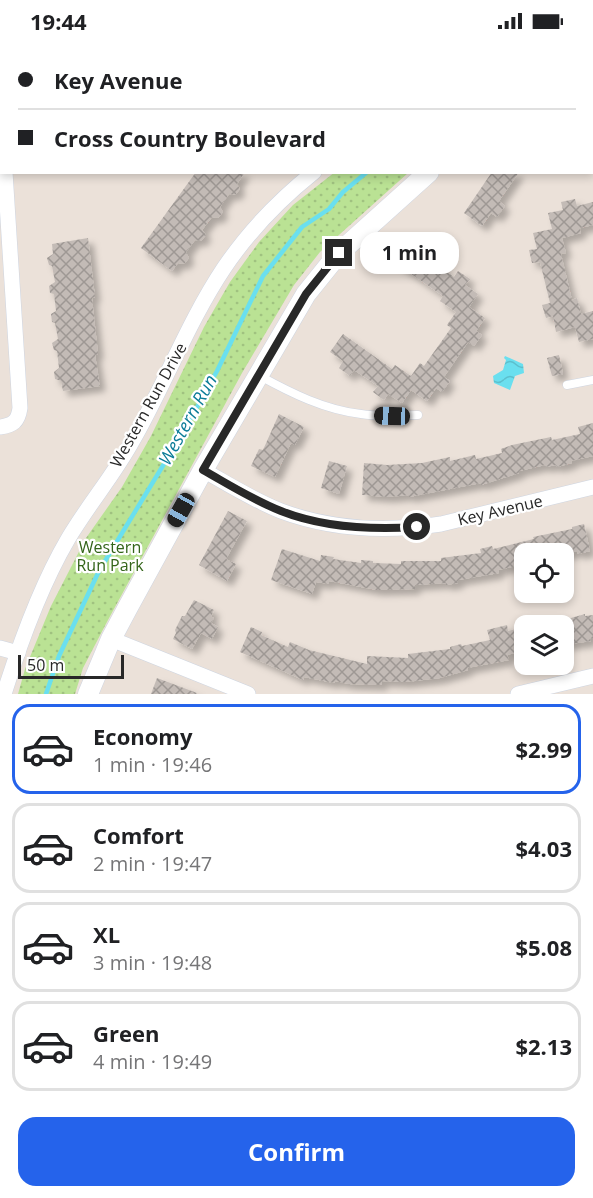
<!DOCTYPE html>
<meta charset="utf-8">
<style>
:root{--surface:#fff;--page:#f2f2f2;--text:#202124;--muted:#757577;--line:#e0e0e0;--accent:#2563eb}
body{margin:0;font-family:"Open Sans",sans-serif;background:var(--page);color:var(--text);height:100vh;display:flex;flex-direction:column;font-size:22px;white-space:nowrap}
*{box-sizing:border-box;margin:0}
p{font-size:20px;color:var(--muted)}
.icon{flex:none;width:33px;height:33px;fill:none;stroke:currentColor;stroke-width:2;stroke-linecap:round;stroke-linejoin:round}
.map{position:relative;height:652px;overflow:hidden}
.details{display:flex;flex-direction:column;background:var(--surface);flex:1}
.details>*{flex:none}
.hud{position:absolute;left:0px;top:0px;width:594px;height:132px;box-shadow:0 3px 9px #0003;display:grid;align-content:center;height:132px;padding:0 18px;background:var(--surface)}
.fabs{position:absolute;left:514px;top:501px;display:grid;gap:12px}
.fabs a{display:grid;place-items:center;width:60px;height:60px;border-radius:12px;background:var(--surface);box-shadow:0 3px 9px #0003;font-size:30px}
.scale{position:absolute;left:18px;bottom:15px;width:106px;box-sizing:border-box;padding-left:6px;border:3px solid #282828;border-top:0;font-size:16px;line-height:21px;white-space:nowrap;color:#282828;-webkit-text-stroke:4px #fff;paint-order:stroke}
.end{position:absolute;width:27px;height:27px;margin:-14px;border:8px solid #282828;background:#fff;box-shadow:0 0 0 3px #fff}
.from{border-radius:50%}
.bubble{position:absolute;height:42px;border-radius:18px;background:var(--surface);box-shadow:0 3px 9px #0003;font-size:20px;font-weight:700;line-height:42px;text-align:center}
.car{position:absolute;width:18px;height:36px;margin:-18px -9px;border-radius:8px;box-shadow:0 0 4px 2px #0007;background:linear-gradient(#222 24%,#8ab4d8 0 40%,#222 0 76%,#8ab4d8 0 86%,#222 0)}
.hud b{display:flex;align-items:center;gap:21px;height:57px;font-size:22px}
.hud b+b{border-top:2px solid var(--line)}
.hud i{width:15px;height:15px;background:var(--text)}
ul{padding:10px 0 0;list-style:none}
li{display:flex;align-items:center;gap:18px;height:90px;margin:0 12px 9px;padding:0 6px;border:3px solid var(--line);border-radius:18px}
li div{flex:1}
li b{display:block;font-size:22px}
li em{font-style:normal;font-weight:700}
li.selected{border-color:var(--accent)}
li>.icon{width:54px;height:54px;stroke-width:1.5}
.button{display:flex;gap:12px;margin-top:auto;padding:12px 18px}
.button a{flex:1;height:69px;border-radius:18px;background:var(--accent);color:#fff;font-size:24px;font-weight:700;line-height:69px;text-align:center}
.status{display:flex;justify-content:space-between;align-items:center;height:42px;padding:0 30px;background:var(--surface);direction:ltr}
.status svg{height:16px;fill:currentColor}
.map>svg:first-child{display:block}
.park{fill:url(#park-dots)}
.water{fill:url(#water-waves)}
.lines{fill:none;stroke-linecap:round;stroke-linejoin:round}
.stream{stroke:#6adfef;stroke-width:4.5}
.building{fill:url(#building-cross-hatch);filter:url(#shadow)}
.lane-casing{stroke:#ced5e1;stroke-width:9}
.street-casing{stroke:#ced5e1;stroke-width:16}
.secondary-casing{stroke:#ced5e1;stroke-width:21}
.lane{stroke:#fff;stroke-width:8}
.street{stroke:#fff;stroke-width:15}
.secondary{stroke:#fff;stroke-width:20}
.route{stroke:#282828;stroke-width:8}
.labels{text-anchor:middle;stroke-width:4.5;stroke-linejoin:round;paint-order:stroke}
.street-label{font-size:16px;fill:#282828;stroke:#fff}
.park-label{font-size:16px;fill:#336419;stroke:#fff}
.water-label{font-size:18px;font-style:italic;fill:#0c7c98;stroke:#fff}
</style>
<div class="status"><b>19:44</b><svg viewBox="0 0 49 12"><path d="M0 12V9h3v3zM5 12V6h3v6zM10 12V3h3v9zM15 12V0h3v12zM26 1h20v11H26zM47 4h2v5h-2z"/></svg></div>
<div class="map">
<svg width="593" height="652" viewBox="0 0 593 652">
<defs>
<pattern id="park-dots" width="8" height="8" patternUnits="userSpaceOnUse" patternTransform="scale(1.5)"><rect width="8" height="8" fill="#bae294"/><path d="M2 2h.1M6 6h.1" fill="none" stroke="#a0c280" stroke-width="1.8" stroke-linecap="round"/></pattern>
<pattern id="water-waves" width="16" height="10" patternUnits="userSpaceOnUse" patternTransform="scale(1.5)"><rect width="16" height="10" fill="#6adfef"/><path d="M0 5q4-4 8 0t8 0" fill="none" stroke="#5cbfcd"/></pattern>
<pattern id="building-cross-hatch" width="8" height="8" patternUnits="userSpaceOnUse" patternTransform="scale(1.5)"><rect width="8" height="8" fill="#c3bbb6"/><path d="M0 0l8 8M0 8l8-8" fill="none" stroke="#9e9894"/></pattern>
<filter id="shadow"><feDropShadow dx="5.5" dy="5.5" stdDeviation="3" flood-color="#0004"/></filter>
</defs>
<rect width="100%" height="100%" fill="#ebe1d9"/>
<path class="park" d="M335 130 408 131 320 210 294 243 242 331 108 578 83 626 75 652H18L25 627 51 564 86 496 122 445 151 394 204 285 230 240 259 200 293 163Z"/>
<path class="water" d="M505 314 523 322 524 331 515 334 510 348 494 341 493 334 503 328 506 318 504 316Z"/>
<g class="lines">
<g class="stream">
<path d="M467 2 468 0"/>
<path d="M46 652 59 614 99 529 184 389 217 329 263 234 302 185 329 167 343 150 367 130"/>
</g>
</g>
<g class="building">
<path d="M196 130H245L237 142 240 147 235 153 229 152 220 165 223 170 218 176 212 175 202 188 206 193 201 199 195 198 186 210 189 216 184 222 178 221 172 229 141 206Z"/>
<path d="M492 130H519L499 159 505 164 497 175 491 171 482 184 464 171Z"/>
<path d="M575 157 577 164 593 160V183L580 186 581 191 562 196 566 211 561 212 572 258 577 256 581 272 593 269V297L579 300 575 285 556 290 553 274 546 276 542 263 550 261 540 220 532 221 529 208 537 207 533 191 552 187 548 171 563 168 561 160Z"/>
<path d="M88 196 95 255 92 256 98 312 95 313 100 344 63 349 61 339 55 337 54 330 59 326 57 309 54 308 52 301 58 297 55 281 52 280 51 272 56 269 54 252 50 251 49 244 55 240 52 224 49 223 47 216 53 212 52 202Z"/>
<path d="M407 202 419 211 424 205 435 213 431 218 454 235 458 229 470 237 465 243 478 252 469 265 485 276 476 289 482 293 474 304 468 300 444 335 450 339 442 350 436 346 427 359 411 348 402 361 388 352 384 358 373 350 378 344 354 328 350 334 339 326 343 319 330 310 343 292 392 327 395 323 411 334 420 321 424 324 451 286 447 283 456 270 440 259 443 254 394 220Z"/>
<path d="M559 313 563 332 552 334 547 316Z"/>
<path d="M279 372 304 385 295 403 291 401 275 435 251 424 259 407 263 408Z"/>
<path d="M593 381V414L571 419 572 421 557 425 556 423 545 425V423L519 429V431L481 443V441L409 455V453L388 455 362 453 364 421 387 423 422 421 450 415V419L475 413 476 417 502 411 501 407 512 403 551 395 552 398 580 392 578 385Z"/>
<path d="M329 419 347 424 339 452 321 446Z"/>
<path d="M228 469 247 479 226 517 236 522 227 539 199 523Z"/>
<path d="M584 482 590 509 578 512 577 509 567 512H525V522L498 528 499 531 458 538V541L446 543V541L415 543V547L377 548 329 539V542L316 540 312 552 271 538 282 507 320 519 321 513 334 515 333 517 361 521V518L373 519V521L401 522V519H441V516L481 511 480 507 492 504 493 507 534 497 533 495 572 487V485Z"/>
<path d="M194 558 214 568 211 575 214 576 211 581 218 585 212 597 201 591 192 607 173 597 176 591 175 588 182 574H185Z"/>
<path d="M585 572V574L593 573V596H590L591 599 564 603V578Z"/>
<path d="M507 583 508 589 516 587 521 609 507 613 509 618 467 626 468 628 440 636 406 640 382 639V643L349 642 335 639 334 641 304 635 303 638 240 610 251 585 262 590 261 593 288 605 290 600 309 608 367 622V614L408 616V612L450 607V605L461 602 462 604 490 598 487 588Z"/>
<path d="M157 636 197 651 196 652H151Z"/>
</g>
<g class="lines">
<g class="lane-casing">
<g id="lane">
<path d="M260 334C291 351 325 368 361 372 380 375 399 373 418 373"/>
<path d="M567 343 593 338"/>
</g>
</g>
<g class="street-casing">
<g id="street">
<path d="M429 2 430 0"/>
<path d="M0 54 2 77"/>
<path d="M0 385C13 383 18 380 20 366L5 130"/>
<path d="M203 428C228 442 253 458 281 469 332 488 387 490 441 482L593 445"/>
<path d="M111 597 248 652"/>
<path d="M0 606 18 611"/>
<path d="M4 652C20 601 41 543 68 497 88 463 114 433 133 398 165 342 188 280 224 226 249 189 279 158 314 130"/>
<path d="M518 652 593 634"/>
</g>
</g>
<g class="secondary-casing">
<g id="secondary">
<path d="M506 2 507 0"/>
<path d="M88 652 111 597 127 567 203 428 306 252 339 211 429 130"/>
</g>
</g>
<use href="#lane" class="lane"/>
<use href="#street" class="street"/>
<use href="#secondary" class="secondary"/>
</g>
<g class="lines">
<path class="route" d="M339 211 306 252 203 428C228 442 253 458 281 469 324 486 371 488 417 485"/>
</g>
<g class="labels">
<g class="street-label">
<text transform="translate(148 363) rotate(-61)" y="6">Western Run Drive</text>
<text transform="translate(500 468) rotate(-13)" y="6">Key Avenue</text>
</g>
<g class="park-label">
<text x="110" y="511">Western<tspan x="110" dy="18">Run Park</tspan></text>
</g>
<g class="water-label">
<text transform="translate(188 378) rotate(-61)" y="6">Western Run</text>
</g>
</g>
</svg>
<div class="fabs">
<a><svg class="icon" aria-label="locate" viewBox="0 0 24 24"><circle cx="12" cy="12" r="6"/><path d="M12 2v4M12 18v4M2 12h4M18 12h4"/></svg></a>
<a><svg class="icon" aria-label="layers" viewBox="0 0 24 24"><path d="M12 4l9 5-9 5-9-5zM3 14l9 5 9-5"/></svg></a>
</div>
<div class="scale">50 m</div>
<i class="end from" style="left:417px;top:485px"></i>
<i class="end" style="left:339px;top:211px"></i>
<div class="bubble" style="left:360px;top:190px;width:99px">1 min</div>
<i class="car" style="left:392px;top:374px;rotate:272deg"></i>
<i class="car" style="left:181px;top:468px;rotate:209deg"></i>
<div class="hud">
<b><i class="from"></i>Key Avenue</b>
<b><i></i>Cross Country Boulevard</b>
</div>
</div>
<section class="details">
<ul>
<li class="selected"><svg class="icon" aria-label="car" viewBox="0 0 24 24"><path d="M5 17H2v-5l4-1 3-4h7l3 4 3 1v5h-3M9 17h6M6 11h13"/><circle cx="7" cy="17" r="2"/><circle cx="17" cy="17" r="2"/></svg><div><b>Economy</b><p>1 min · 19:46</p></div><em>$2.99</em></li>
<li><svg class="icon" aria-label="car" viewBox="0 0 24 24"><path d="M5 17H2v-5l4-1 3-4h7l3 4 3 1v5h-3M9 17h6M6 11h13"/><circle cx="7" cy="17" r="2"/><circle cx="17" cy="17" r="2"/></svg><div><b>Comfort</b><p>2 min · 19:47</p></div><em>$4.03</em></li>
<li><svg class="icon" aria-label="car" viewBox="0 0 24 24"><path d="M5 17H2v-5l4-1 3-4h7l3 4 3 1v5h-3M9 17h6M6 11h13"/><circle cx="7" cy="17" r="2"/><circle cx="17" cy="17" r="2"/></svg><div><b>XL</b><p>3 min · 19:48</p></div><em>$5.08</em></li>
<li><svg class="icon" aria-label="car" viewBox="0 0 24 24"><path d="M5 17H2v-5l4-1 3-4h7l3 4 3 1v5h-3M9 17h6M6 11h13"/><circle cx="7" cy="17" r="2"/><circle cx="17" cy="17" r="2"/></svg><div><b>Green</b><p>4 min · 19:49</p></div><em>$2.13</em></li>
</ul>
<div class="button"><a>Confirm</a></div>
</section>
